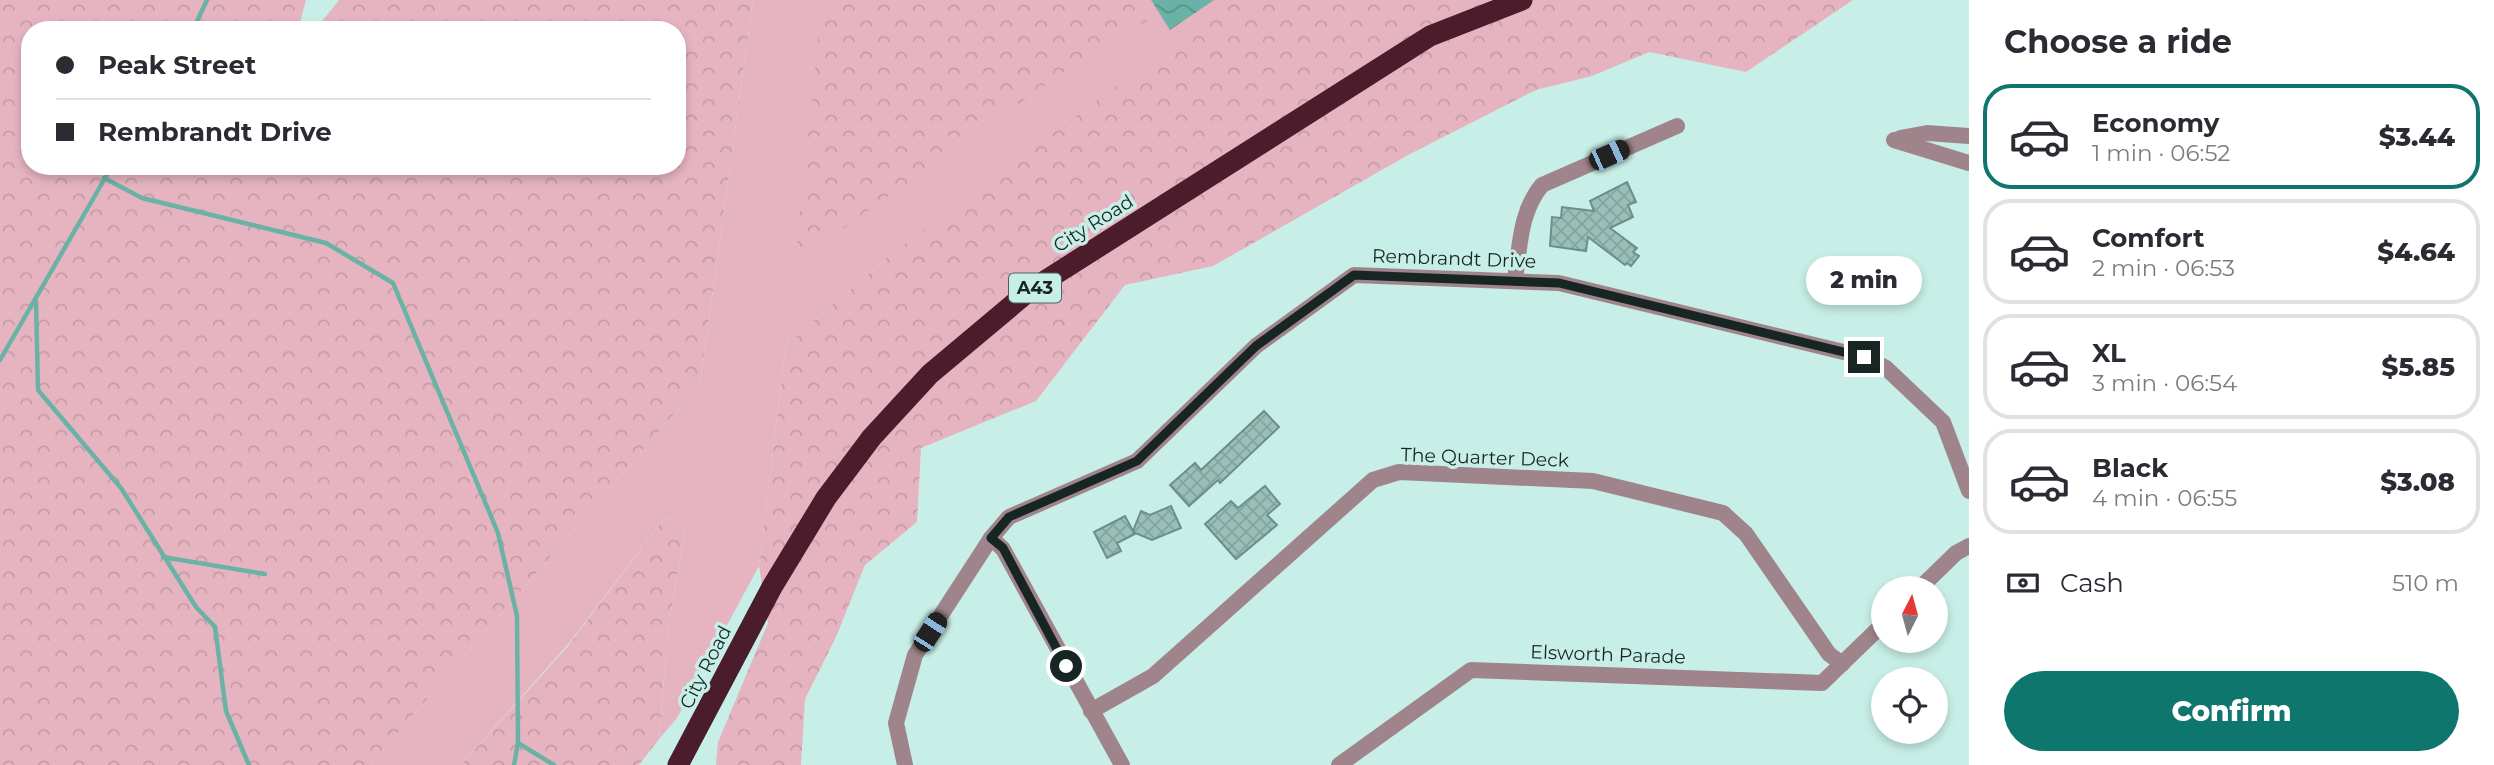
<!DOCTYPE html>
<meta charset="utf-8">
<style>
:root{--surface:#fff;--page:#f2f2f3;--text:#2b2b33;--muted:#7c7c81;--line:#e1e1e2;--accent:#0f766e}
body{margin:0;font-family:Montserrat,sans-serif;background:var(--page);color:var(--text);height:100vh;display:flex;flex-direction:column;font-size:26px;white-space:nowrap}
*{box-sizing:border-box;margin:0}
p{font-size:23px;color:var(--muted)}
.icon{flex:none;width:38px;height:38px;fill:none;stroke:currentColor;stroke-width:2;stroke-linecap:round;stroke-linejoin:round}
.map{position:relative;flex:1;overflow:hidden}
.details{display:flex;flex-direction:column;background:var(--surface);width:525px}
.details>*{flex:none}
.banner{position:absolute;left:21px;top:21px;width:665px;height:154px;border-radius:28px;box-shadow:0 4px 10px #0003;display:grid;align-content:center;height:154px;padding:0 35px;background:var(--surface)}
.needle{width:46px;rotate:6deg}
.controls{position:absolute;left:1871px;top:576px;display:grid;gap:14px}
.controls a{display:grid;place-items:center;width:77px;height:77px;border-radius:50%;background:var(--surface);box-shadow:0 4px 10px #0003;font-size:35px}
.end{position:absolute;width:32px;height:32px;margin:-16px;border:9px solid #172623;background:#fff;box-shadow:0 0 0 4px #fff}
.from{border-radius:50%}
.bubble{position:absolute;height:49px;border-radius:24px;background:var(--surface);box-shadow:0 4px 10px #0003;font-size:23px;font-weight:800;line-height:49px;text-align:center}
.car{position:absolute;width:21px;height:42px;margin:-21px -10px;border-radius:9px;box-shadow:0 0 5px 2px #0007;background:linear-gradient(#222 24%,#8ab4d8 0 40%,#222 0 76%,#8ab4d8 0 86%,#222 0)}
.banner b{display:flex;align-items:center;gap:24px;height:66px;font-size:26px}
.banner b+b{border-top:2px solid var(--line)}
.banner i{width:18px;height:18px;background:var(--text)}
ul{padding:0;list-style:none}
li{display:flex;align-items:center;gap:21px;height:105px;margin:0 14px 10px;padding:0 21px;border:4px solid var(--line);border-radius:28px}
li div{flex:1}
li b{display:block;font-size:26px}
li em{font-style:normal;font-weight:800}
li.selected{border-color:var(--accent)}
li>.icon{width:63px;height:63px;stroke-width:1.5}
h2{padding:0 35px;font-size:32px;line-height:84px}
.pay{display:flex;align-items:center;gap:18px;height:77px;padding:0 35px;font-size:26px}
.pay p{margin-inline-start:auto}
.primary-button{display:flex;gap:14px;margin-top:auto;padding:14px 35px}
.primary-button a{flex:1;height:80px;border-radius:42px;background:var(--accent);color:#fff;font-size:28px;font-weight:800;line-height:80px;text-align:center}
main{display:flex;flex:1;min-height:0}
.map>svg:first-child{display:block}
.grass{fill:#e6b4c1}
.forest{fill:url(#forest-crowns)}
.water{fill:url(#water-waves)}
.lines{fill:none;stroke-linecap:round;stroke-linejoin:round}
.stream{stroke:#6bb2a6;stroke-width:4.5}
.building{fill:url(#building-cross-hatch);stroke:#6c9089;stroke-width:2}
.street{stroke:#9f858b;stroke-width:16}
.highway{stroke:#4b1c2c;stroke-width:21}
.route{stroke:#172623;stroke-width:9}
.labels{text-anchor:middle;stroke-width:7;stroke-linejoin:round;paint-order:stroke}
.shield{fill:#c8efe7;stroke:#4c625e;stroke-width:2}
.shield-label{font-size:18px;font-weight:bold;fill:#172623}
.street-label{font-size:19px;fill:#172623;stroke:#c8efe7}
</style>
<main>
<div class="map">
<svg width="1969" height="765" viewBox="0 0 1969 765">
<defs>
<pattern id="forest-crowns" width="20" height="18" patternUnits="userSpaceOnUse" patternTransform="scale(1.75)"><rect width="20" height="18" fill="#e6b4c1"/><path d="M2 6a3 3 0 1 1 6 0M12 15a3 3 0 1 1 6 0" fill="none" stroke="#c59ba6"/></pattern>
<pattern id="water-waves" width="16" height="10" patternUnits="userSpaceOnUse" patternTransform="scale(1.75)"><rect width="16" height="10" fill="#6bb2a6"/><path d="M0 5q4-4 8 0t8 0" fill="none" stroke="#579187"/></pattern>
<pattern id="building-cross-hatch" width="8" height="8" patternUnits="userSpaceOnUse" patternTransform="scale(1.75)"><rect width="8" height="8" fill="#9abfb8"/><path d="M0 0l8 8M0 8l8-8" fill="none" stroke="#84a49e"/></pattern>
</defs>
<rect width="100%" height="100%" fill="#c8efe7"/>
<path class="grass" d="M753 0H1260L889 256 786 345 759 566 677 718 659 739 668 629 685 529 666 516 570 642 461 765H370L700 384Z"/>
<g class="forest">
<path d="M0 0H306L298 30H30V166H677V30H315L339 0H753L700 384 370 765H0Z"/>
<path d="M822 0H1136L1149 20 1102 45 795 263Z"/>
<path d="M1232 0H1853L1746 72 1649 52 1592 76 1536 90 1410 154 1213 266 1125 285 1036 401 921 448 917 522 865 565 836 637 805 699 801 765H716L718 742 768 623 759 566 786 345 889 256Z"/>
<path d="M666 516 685 529 668 629 659 739 639 765H461L567 647Z"/>
</g>
<path class="water" d="M1151 0H1214L1170 30Z"/>
<g class="lines">
<g class="stream">
<path d="M193 30 207 0"/>
<path d="M104 178 142 198 326 243 393 283 498 533 517 616 518 743 554 765"/>
<path d="M36 302 38 390 121 488 196 607 215 627 226 711 249 765"/>
<path d="M0 360 112 166"/>
<path d="M163 557 265 574"/>
<path d="M514 765 518 743"/>
</g>
</g>
<g class="building">
<path d="M1627 182 1636 202 1628 205 1633 217 1610 228 1637 248 1633 252 1639 256 1631 266 1627 263 1625 265 1588 237 1586 251 1550 246 1552 217 1561 218 1562 207 1594 211 1590 201Z"/>
<path d="M1264 411 1279 427 1220 483 1218 480 1189 506 1170 485 1195 463 1201 470Z"/>
<path d="M1265 486 1280 504 1267 515 1277 525 1236 559 1205 524 1231 501 1238 508Z"/>
<path d="M1171 506 1181 528 1152 540 1133 532 1135 534 1117 543 1121 551 1107 558 1094 532 1125 516 1133 531 1141 511 1150 515Z"/>
</g>
<g class="lines">
<g class="street">
<path d="M1900 138 1927 133 1969 136"/>
<path d="M1894 140 1969 163"/>
<path d="M1515 279C1520 246 1520 211 1542 185L1677 126"/>
<path d="M991 538 1003 549 1122 765"/>
<path d="M1920 588 1956 553 1969 546"/>
<path d="M1091 711 1153 676 1373 480 1399 472 1593 481 1723 513 1746 534 1829 654 1842 664"/>
<path d="M905 765 896 723 915 655 991 538 1009 517 1137 461 1256 346 1354 275 1559 283 1864 357 1886 368 1943 422 1969 491"/>
<path d="M1339 765 1471 670 1822 683 1883 624"/>
</g>
<path class="highway" d="M678 765 772 587 826 498 872 437 930 374 1029 291 1430 36 1522 0"/>
</g>
<g class="lines">
<path class="route" d="M1066 666 1003 548 991 538 1009 517 1137 461 1256 346 1354 275 1559 283 1864 357"/>
</g>
<g class="labels">
<rect class="shield" x="1009" y="273.5" width="52" height="29" rx="5"/>
<g class="shield-label">
<text x="1035" y="294">A43</text>
</g>
<g class="street-label">
<text transform="translate(1093 223) rotate(-32)" y="7">City Road</text>
<text transform="translate(1454 258) rotate(2)" y="7">Rembrandt Drive</text>
<text transform="translate(1485 457) rotate(2)" y="7">The Quarter Deck</text>
<text transform="translate(1608 654) rotate(2)" y="7">Elsworth Parade</text>
<text transform="translate(705 667) rotate(-63)" y="7">City Road</text>
</g>
</g>
</svg>
<div class="controls">
<a><svg class="needle" viewBox="-14 -14 28 28"><path d="M0-13l5 13h-10z" fill="#e53935"/><path d="M0 13l5-13h-10z" fill="#7c7c81"/></svg></a>
<a><svg class="icon" aria-label="locate" viewBox="0 0 24 24"><circle cx="12" cy="12" r="6"/><path d="M12 2v4M12 18v4M2 12h4M18 12h4"/></svg></a>
</div>
<i class="end from" style="left:1066px;top:666px"></i>
<i class="end" style="left:1864px;top:357px"></i>
<div class="bubble" style="left:1806px;top:256px;width:116px">2 min</div>
<i class="car" style="left:1609px;top:155px;rotate:66deg"></i>
<i class="car" style="left:930px;top:632px;rotate:33deg"></i>
<div class="banner">
<b><i class="from"></i>Peak Street</b>
<b><i></i>Rembrandt Drive</b>
</div>
</div>
<section class="details">
<h2>Choose a ride</h2>
<ul>
<li class="selected"><svg class="icon" aria-label="car" viewBox="0 0 24 24"><path d="M5 17H2v-5l4-1 3-4h7l3 4 3 1v5h-3M9 17h6M6 11h13"/><circle cx="7" cy="17" r="2"/><circle cx="17" cy="17" r="2"/></svg><div><b>Economy</b><p>1 min · 06:52</p></div><em>$3.44</em></li>
<li><svg class="icon" aria-label="car" viewBox="0 0 24 24"><path d="M5 17H2v-5l4-1 3-4h7l3 4 3 1v5h-3M9 17h6M6 11h13"/><circle cx="7" cy="17" r="2"/><circle cx="17" cy="17" r="2"/></svg><div><b>Comfort</b><p>2 min · 06:53</p></div><em>$4.64</em></li>
<li><svg class="icon" aria-label="car" viewBox="0 0 24 24"><path d="M5 17H2v-5l4-1 3-4h7l3 4 3 1v5h-3M9 17h6M6 11h13"/><circle cx="7" cy="17" r="2"/><circle cx="17" cy="17" r="2"/></svg><div><b>XL</b><p>3 min · 06:54</p></div><em>$5.85</em></li>
<li><svg class="icon" aria-label="car" viewBox="0 0 24 24"><path d="M5 17H2v-5l4-1 3-4h7l3 4 3 1v5h-3M9 17h6M6 11h13"/><circle cx="7" cy="17" r="2"/><circle cx="17" cy="17" r="2"/></svg><div><b>Black</b><p>4 min · 06:55</p></div><em>$3.08</em></li>
</ul>
<div class="pay"><svg class="icon" aria-label="cash" viewBox="0 0 24 24"><path d="M3 7h18v10H3z"/><circle cx="12" cy="12" r="2"/></svg>Cash<p>510 m</p></div>
<div class="primary-button"><a>Confirm</a></div>
</section>
</main>
